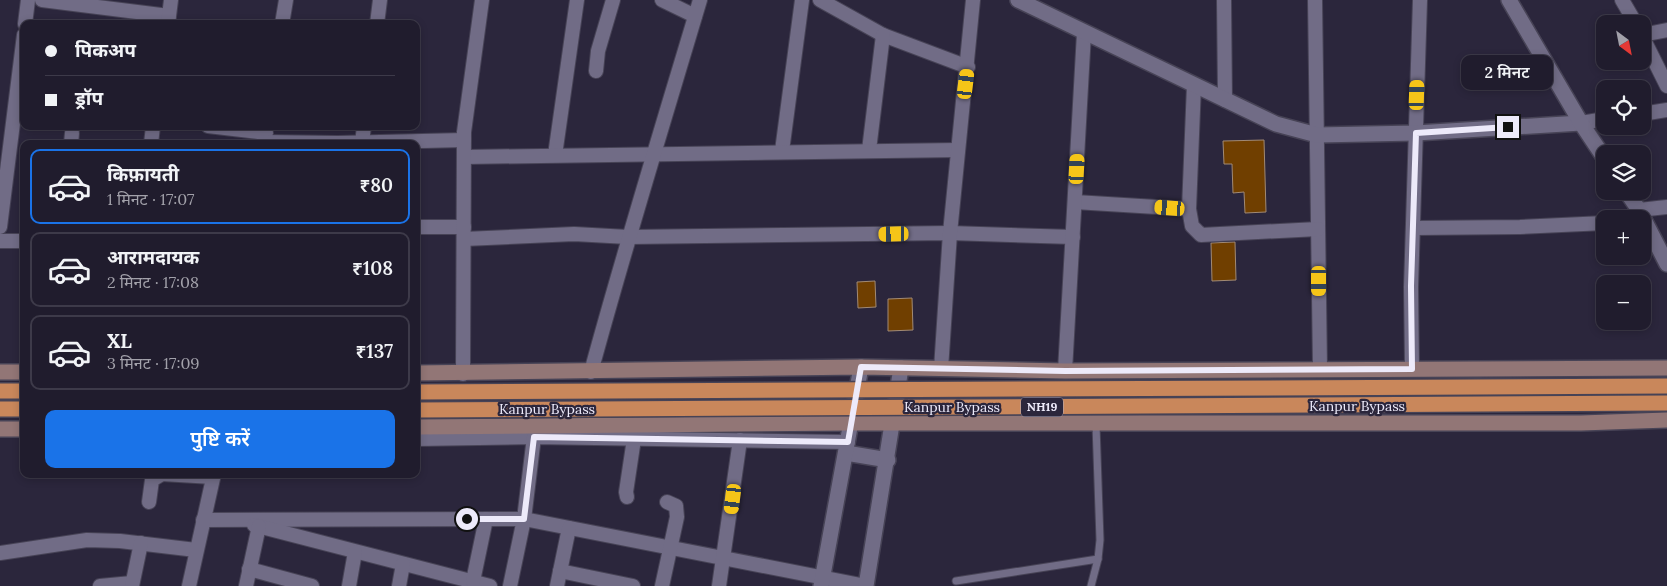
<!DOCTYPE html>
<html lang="hi">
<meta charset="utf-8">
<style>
:root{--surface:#201c2d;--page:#282535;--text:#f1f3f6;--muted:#a2a1aa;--line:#3d3a49;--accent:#1a73e8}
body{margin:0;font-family:Lora,"Noto Sans Devanagari",serif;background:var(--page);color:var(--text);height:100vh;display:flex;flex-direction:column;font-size:19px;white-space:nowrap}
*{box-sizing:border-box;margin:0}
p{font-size:16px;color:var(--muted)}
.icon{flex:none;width:28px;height:28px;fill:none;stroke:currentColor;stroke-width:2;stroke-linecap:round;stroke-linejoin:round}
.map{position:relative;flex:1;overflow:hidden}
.drawer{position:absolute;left:20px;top:140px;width:400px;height:338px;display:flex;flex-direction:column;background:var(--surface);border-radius:10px;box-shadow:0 2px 8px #0003,0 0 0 1px var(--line)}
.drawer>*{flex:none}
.banner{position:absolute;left:20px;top:20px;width:400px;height:110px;border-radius:10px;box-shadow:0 2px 8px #0003,0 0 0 1px var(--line);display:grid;align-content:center;height:110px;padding:0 25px;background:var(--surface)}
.needle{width:32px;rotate:148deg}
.tools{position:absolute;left:1596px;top:15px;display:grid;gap:10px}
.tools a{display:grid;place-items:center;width:55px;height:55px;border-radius:10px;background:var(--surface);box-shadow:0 2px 8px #0003,0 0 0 1px var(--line);font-size:25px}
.end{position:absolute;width:22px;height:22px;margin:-11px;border:6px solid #edeafa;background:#111;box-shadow:0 0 0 2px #111}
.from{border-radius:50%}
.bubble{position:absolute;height:35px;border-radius:10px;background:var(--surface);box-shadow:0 2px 8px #0003,0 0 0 1px var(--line);font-size:16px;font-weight:600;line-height:35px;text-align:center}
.car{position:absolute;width:15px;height:30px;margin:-15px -8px;border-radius:6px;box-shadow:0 0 4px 1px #0007;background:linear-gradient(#f5c518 24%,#345 0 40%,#f5c518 0 76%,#345 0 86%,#f5c518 0)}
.banner b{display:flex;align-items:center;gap:18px;height:48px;font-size:19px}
.banner b+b{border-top:1px solid var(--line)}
.banner i{width:12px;height:12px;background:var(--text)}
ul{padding:9px 0 0;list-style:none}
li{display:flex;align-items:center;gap:15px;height:75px;margin:0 10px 8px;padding:0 15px;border:2px solid var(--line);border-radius:10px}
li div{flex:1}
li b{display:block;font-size:19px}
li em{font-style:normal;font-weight:600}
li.selected{border-color:var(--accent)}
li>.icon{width:45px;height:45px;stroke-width:1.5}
.action{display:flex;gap:10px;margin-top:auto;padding:10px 25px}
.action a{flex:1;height:58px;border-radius:10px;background:var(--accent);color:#fff;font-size:20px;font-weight:600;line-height:58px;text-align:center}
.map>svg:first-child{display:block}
.building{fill:#703f00;stroke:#a18a75}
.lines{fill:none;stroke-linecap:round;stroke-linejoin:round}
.service-casing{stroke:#474356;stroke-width:9}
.minor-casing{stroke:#474356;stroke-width:16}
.tertiary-casing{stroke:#474356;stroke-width:18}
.secondary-casing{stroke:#474356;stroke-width:18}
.trunk-casing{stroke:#474356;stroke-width:18}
.service{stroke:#716c86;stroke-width:7}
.minor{stroke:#716c86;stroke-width:14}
.tertiary{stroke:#716c86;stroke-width:15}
.secondary{stroke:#927676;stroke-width:15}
.trunk{stroke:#c9875b;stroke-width:15}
.trunk-bridge-casing{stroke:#474356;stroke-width:18;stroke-linecap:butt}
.trunk-bridge{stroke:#c9875b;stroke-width:15}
.route{stroke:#edeafa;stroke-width:6}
.labels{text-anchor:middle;stroke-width:4.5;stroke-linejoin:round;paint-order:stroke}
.shield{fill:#2b263c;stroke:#b3afc1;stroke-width:1}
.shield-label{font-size:12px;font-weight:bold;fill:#edeafa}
.street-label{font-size:14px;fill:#edeafa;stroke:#2b263c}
</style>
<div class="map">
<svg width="1667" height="586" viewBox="0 0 1667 586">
<rect width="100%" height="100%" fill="#2b263c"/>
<g class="building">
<path d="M1264 140 1266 212 1245 213 1244 192 1233 193 1232 164H1224L1223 141Z"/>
<path d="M1235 242 1236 280 1212 281 1211 243Z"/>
<path d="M875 281 876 307 858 308 857 282Z"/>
<path d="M912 298 913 330 888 331V299Z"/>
</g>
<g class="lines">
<g class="service-casing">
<g id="service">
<path d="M956 581 1098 559"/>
<path d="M1091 586 1098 559 1100 540 1096 425"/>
</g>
</g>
<g class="minor-casing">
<g id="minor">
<path d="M42 0 169 16"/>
<path d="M662 0 695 16"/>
<path d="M820 0 883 35 968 67"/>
<path d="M1224 0 1225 100"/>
<path d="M1315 0 1320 369"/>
<path d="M1622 0 1636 24"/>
<path d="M25 24 28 0"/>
<path d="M168 24 171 0"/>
<path d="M282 24 286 0"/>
<path d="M377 24 380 0"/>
<path d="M1642 35 1667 30"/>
<path d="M1642 36 1667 86"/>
<path d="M596 71 598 51 613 0"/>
<path d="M1194 85 1189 209 1192 226 1201 235 1318 229"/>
<path d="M1642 114 1667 110"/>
<path d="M1581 123 1605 119"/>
<path d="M208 126 266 133"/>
<path d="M265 142 338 143 464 140"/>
<path d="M362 143 364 126"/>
<path d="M71 144 72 133"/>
<path d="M151 144 153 126"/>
<path d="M869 150 883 35"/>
<path d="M782 151 802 0"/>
<path d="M555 155 577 0"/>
<path d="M464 157 958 150"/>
<path d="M1075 202 1189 209"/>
<path d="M1639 210 1667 207"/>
<path d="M0 227 24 35"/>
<path d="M416 227H464"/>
<path d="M1414 228 1520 227 1605 223"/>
<path d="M464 239 574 234 628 237 950 233 1073 237"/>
<path d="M0 241H24"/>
<path d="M941 369 950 233 973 0"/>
<path d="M1412 369 1411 287 1420 0"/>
<path d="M1065 371 1084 33"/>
<path d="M591 372C625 247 663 124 700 0"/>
<path d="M463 374 464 132 482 0"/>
<path d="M416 439 534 437 848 442"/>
<path d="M162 474 213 477"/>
<path d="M627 497 626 492 634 439"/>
<path d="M149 502 152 480 162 474"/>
<path d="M203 520 524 519 866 586"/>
<path d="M254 525 490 586"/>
<path d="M0 553 87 540 120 541 196 550"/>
<path d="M249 569 312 586"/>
<path d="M560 571 633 586"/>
<path d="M473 581 486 519"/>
<path d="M100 586 132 583"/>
<path d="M132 586 141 543"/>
<path d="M189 586 214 474"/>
<path d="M246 586 259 526"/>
<path d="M349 586 355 552"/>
<path d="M399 586 403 564"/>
<path d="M510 586 524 519 534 437"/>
<path d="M557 586 569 528"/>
<path d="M662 586 677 517 676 506 667 502"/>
<path d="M719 586 740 440"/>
</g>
</g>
<g class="tertiary-casing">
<g id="tertiary">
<path d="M1018 0 1276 124 1317 135 1416 133 1581 123"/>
<path d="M1509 0 1581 123 1605 159"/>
<path d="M1626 191 1639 210 1667 264"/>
<path d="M846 453 888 460"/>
<path d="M821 586 861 367"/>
<path d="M866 586 901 368"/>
</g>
</g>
<g class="secondary-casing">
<g id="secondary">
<path d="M0 372H24"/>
<path d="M416 373 861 367 1065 371 1667 368"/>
<path d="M416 427 851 423H1581L1667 420"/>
<path d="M0 429H24"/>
</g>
</g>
<g class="trunk-casing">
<g id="trunk">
<path d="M0 391H24"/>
<path d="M0 409H24"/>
</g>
</g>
<use href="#service" class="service"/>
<use href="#minor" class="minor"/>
<use href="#tertiary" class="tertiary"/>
<use href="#secondary" class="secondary"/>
<use href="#trunk" class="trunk"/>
<g class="trunk-bridge-casing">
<g id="trunk-bridge">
<path d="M416 392 1667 386"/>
<path d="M416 410 1667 403"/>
</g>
</g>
<use href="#trunk-bridge" class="trunk-bridge"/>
</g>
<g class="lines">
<path class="route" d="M467 519H524L534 437 848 442 861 367 1065 371 1412 369 1411 286 1416 133 1508 127"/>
</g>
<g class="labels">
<rect class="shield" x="1021" y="397.5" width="42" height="19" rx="4"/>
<g class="shield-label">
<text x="1042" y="411">NH19</text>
</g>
<g class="street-label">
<text x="1357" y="411">Kanpur Bypass</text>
<text x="952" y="412">Kanpur Bypass</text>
<text x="547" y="414">Kanpur Bypass</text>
</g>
</g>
</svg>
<div class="tools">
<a><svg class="needle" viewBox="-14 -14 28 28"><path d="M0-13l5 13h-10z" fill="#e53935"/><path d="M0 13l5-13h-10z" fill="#a2a1aa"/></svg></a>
<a><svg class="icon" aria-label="locate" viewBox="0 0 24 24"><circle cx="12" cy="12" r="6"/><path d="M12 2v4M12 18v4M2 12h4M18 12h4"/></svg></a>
<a><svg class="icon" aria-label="layers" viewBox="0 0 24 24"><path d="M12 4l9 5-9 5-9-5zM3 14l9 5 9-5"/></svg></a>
<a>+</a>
<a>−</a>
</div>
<i class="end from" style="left:467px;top:519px"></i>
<i class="end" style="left:1508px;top:127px"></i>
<div class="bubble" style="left:1461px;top:55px;width:92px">2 मिनट</div>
<i class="car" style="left:966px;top:84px;rotate:7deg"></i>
<i class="car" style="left:1417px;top:95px;rotate:2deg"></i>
<i class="car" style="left:1077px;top:169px;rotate:3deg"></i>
<i class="car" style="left:1170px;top:208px;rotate:274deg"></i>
<i class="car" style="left:894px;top:234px;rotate:269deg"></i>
<i class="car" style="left:1319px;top:281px;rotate:180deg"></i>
<i class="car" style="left:733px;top:499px;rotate:187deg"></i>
<div class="banner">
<b><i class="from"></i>पिकअप</b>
<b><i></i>ड्रॉप</b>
</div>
<section class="drawer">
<ul>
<li class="selected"><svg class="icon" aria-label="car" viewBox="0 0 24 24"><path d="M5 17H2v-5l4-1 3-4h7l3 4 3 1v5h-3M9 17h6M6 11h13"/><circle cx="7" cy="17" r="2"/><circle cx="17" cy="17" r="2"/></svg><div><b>किफ़ायती</b><p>1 मिनट · 17:07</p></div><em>₹80</em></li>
<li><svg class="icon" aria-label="car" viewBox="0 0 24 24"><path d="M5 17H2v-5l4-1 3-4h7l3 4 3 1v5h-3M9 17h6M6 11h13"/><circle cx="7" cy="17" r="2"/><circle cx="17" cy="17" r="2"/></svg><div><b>आरामदायक</b><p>2 मिनट · 17:08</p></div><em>₹108</em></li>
<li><svg class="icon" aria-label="car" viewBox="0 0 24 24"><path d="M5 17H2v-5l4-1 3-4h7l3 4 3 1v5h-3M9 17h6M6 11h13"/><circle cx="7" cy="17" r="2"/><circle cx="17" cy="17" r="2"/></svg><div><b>XL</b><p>3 मिनट · 17:09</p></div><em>₹137</em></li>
</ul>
<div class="action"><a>पुष्टि करें</a></div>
</section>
</div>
